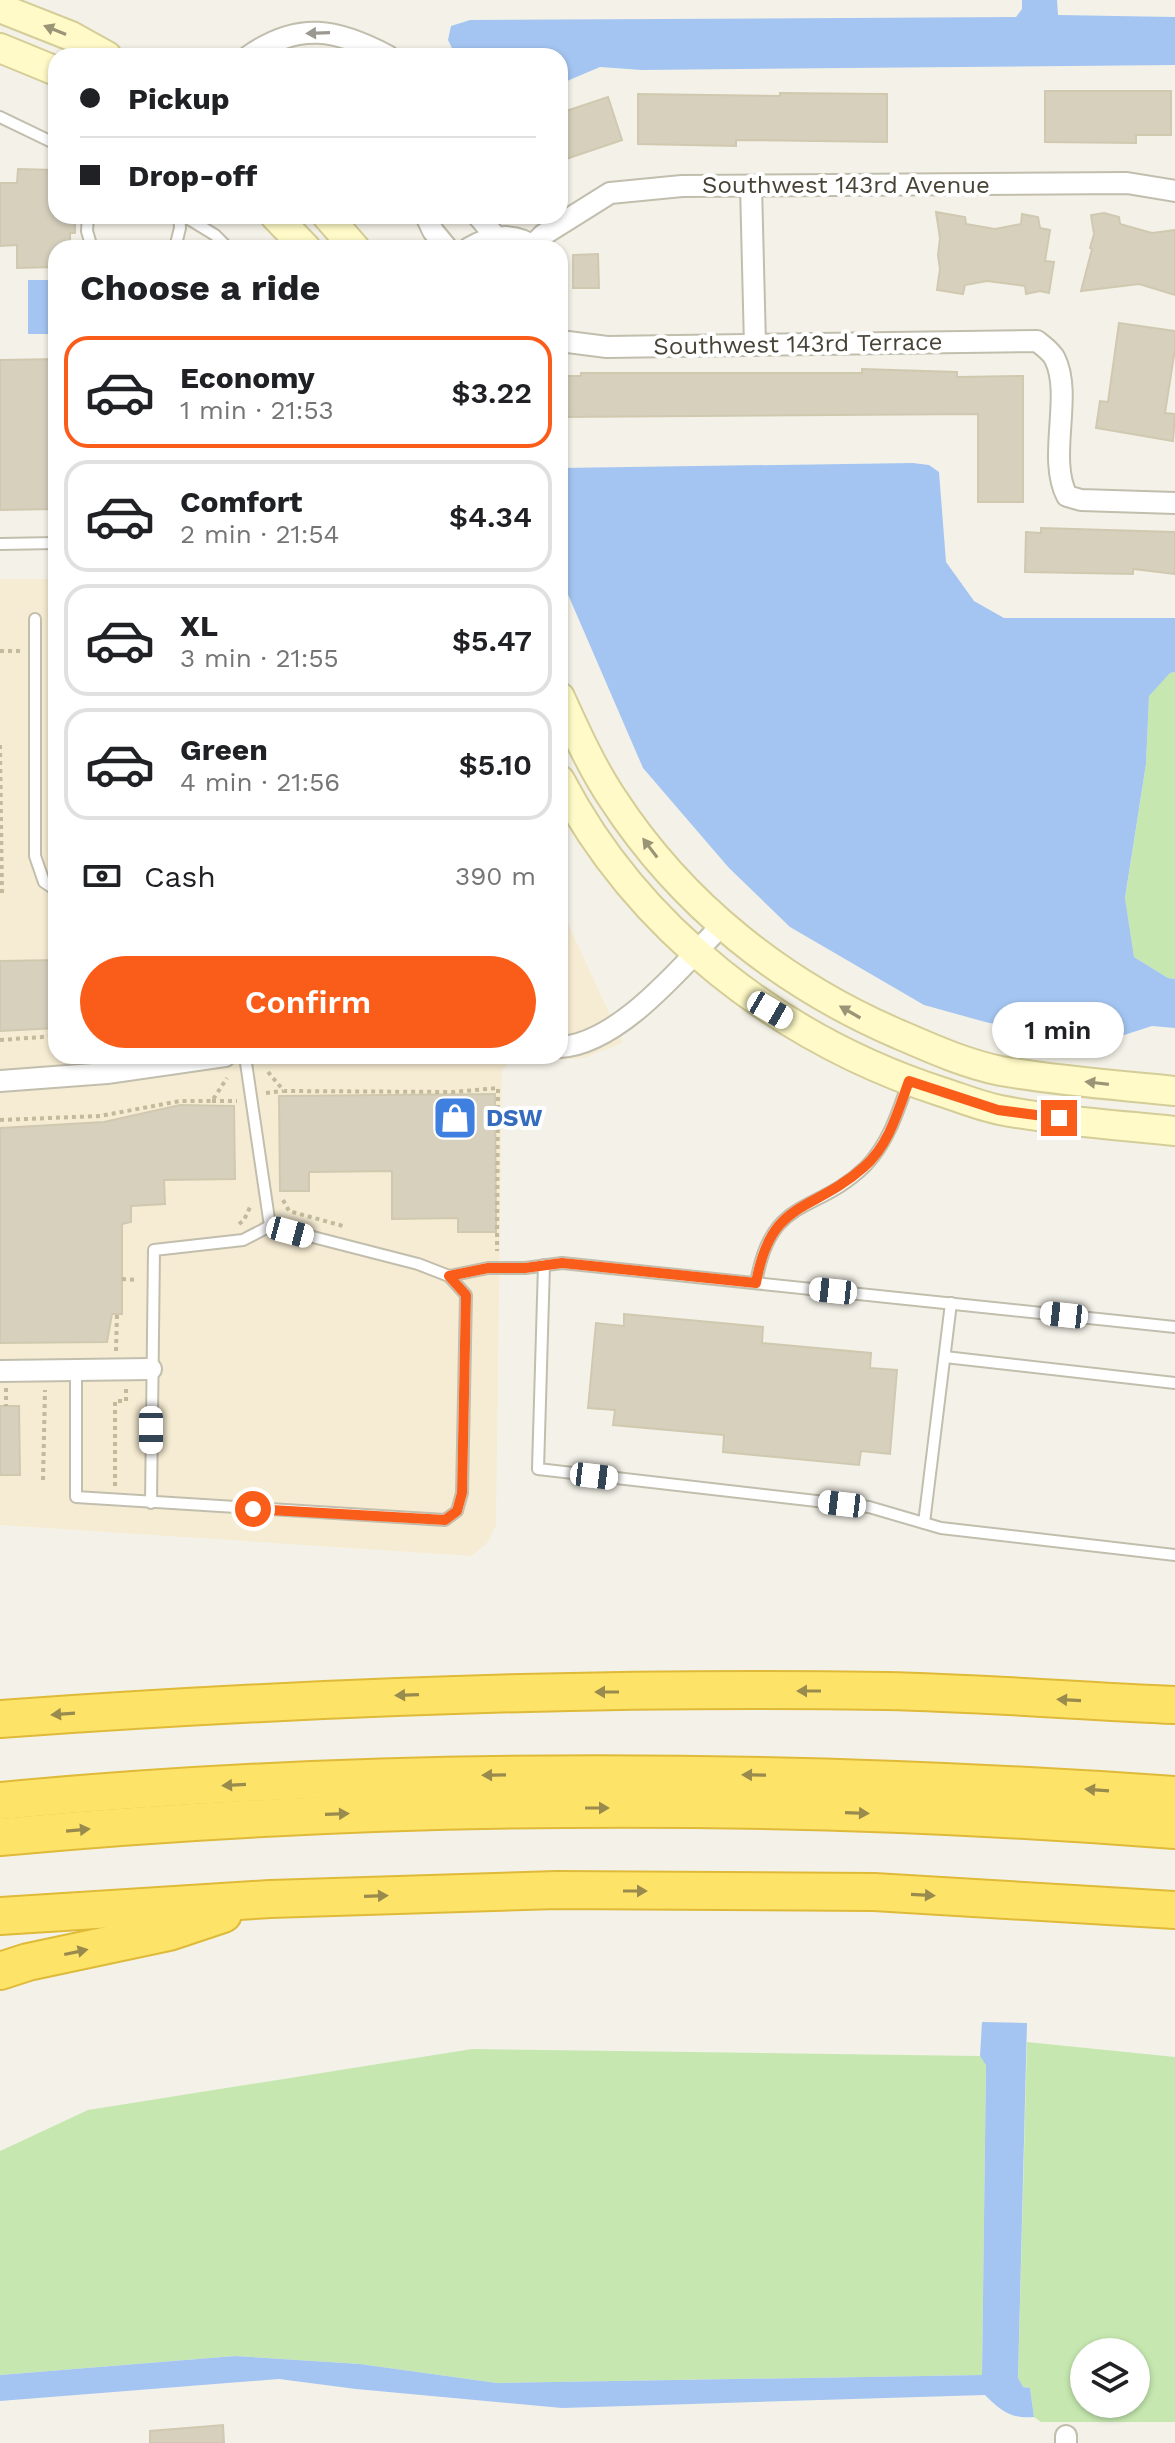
<!DOCTYPE html>
<meta charset="utf-8">
<style>
:root{--surface:#fff;--page:#f6f6f6;--text:#202124;--muted:#757577;--line:#e0e0e0;--accent:#fa5d19}
body{margin:0;font-family:"Work Sans",sans-serif;background:var(--page);color:var(--text);height:100vh;display:flex;flex-direction:column;font-size:30px;white-space:nowrap}
*{box-sizing:border-box;margin:0}
p{font-size:26px;color:var(--muted)}
.icon{flex:none;width:44px;height:44px;fill:none;stroke:currentColor;stroke-width:2;stroke-linecap:round;stroke-linejoin:round}
.map{position:relative;flex:1;overflow:hidden}
.details{position:absolute;left:48px;top:240px;width:520px;height:824px;display:flex;flex-direction:column;background:var(--surface);border-radius:24px;box-shadow:0 2px 6px #0004}
.details>*{flex:none}
.guide{position:absolute;left:48px;top:48px;width:520px;height:176px;border-radius:24px;box-shadow:0 2px 6px #0004;display:grid;align-content:center;height:176px;padding:0 32px;background:var(--surface)}
.tools{position:absolute;left:1070px;top:2338px;display:grid;gap:16px}
.tools a{display:grid;place-items:center;width:80px;height:80px;border-radius:50%;background:var(--surface);box-shadow:0 2px 6px #0004;font-size:40px}
.end{position:absolute;width:36px;height:36px;margin:-18px;border:10px solid #fa5d19;background:#fff;box-shadow:0 0 0 4px #fff}
.from{border-radius:50%}
.bubble{position:absolute;height:56px;border-radius:28px;background:var(--surface);box-shadow:0 2px 6px #0004;font-size:26px;font-weight:600;line-height:56px;text-align:center}
.car{position:absolute;width:24px;height:48px;margin:-24px -12px;border-radius:10px;box-shadow:0 0 6px 2px #0007;background:linear-gradient(#fff 24%,#345 0 40%,#fff 0 76%,#345 0 86%,#fff 0)}
.guide b{display:flex;align-items:center;gap:28px;height:76px;font-size:30px}
.guide b+b{border-top:2px solid var(--line)}
.guide i{width:20px;height:20px;background:var(--text)}
ul{padding:0;list-style:none}
li{display:flex;align-items:center;gap:24px;height:112px;margin:0 16px 12px;padding:0 16px;border:4px solid var(--line);border-radius:24px}
li div{flex:1}
li b{display:block;font-size:30px}
li em{font-style:normal;font-weight:600}
li.selected{border-color:var(--accent)}
li>.icon{width:72px;height:72px;stroke-width:1.5}
h2{padding:0 32px;font-size:36px;line-height:96px}
.pay{display:flex;align-items:center;gap:20px;height:88px;padding:0 32px;font-size:30px}
.pay p{margin-inline-start:auto}
.primary-button{display:flex;gap:16px;margin-top:auto;padding:16px 32px}
.primary-button a{flex:1;height:92px;border-radius:48px;background:var(--accent);color:#fff;font-size:32px;font-weight:600;line-height:92px;text-align:center}
.map>svg:first-child{display:block}
.commercial{fill:#f6ecd3}
.green{fill:#c6e8b0;fill-rule:evenodd}
.water{fill:#a4c5f1}
.building{fill:#d6d0bd;stroke:#d0c9b0;stroke-width:2}
.lines{fill:none;stroke-linecap:round;stroke-linejoin:round}
.lane-casing{stroke:#c2bead;stroke-width:14}
.street-casing{stroke:#c2bead;stroke-width:24}
.secondary-casing{stroke:#d4cd98;stroke-width:32}
.highway-casing{stroke:#deba38;stroke-width:40}
.path{stroke:#c1ba9b;stroke-width:4;stroke-dasharray:4 4;stroke-linecap:butt}
.lane{stroke:#fff;stroke-width:10}
.street{stroke:#fff;stroke-width:20}
.secondary{stroke:#fffac7;stroke-width:28}
.highway{stroke:#fee369;stroke-width:36}
.oneway{fill:#9a9577}
.oneway2{fill:#9a9890}
.oneway3{fill:#998b4d}
.route{stroke:#fa5d19;stroke-width:10}
.labels{text-anchor:middle;stroke-width:8;stroke-linejoin:round;paint-order:stroke}
.street-label{font-size:24px;fill:#474336;stroke:#fff}
.shop-label{font-size:24px;font-weight:bold;fill:#366cbe;stroke:#fff;text-anchor:start}
</style>
<div class="map">
<svg width="1175" height="2443" viewBox="0 0 1175 2443">
<rect width="100%" height="100%" fill="#f4f2e8"/>
<path class="commercial" d="M0 579H56V1056H560V906L623 1043 584 1058 508 1064 502 1071 496 1525 488 1542 472 1556 0 1525Z"/>
<g class="green">
<path d="M1175 672V979L1168 978 1134 957 1125 899 1146 764 1149 695 1170 673Z"/>
<path d="M1027 2042 1175 2057V2422H1041L1034 2417 1030 2388 1023 2387 1018 2379ZM1084 2352H1136V2404H1084Z"/>
<path d="M472 2049 980 2056 986 2064 982 2375 497 2383 360 2364 235 2356 0 2375V2151L88 2110Z"/>
</g>
<g class="water">
<path d="M1022 0H1057L1058 15 1175 17V65L642 70 600 67 560 84V56H456L448 40 451 26 470 20 1016 17 1022 9Z"/>
<rect x="28" y="280" width="20" height="54"/>
<path d="M913 463 929 465 939 472 946 562 974 601 1004 618H1175V672L1170 673 1149 696 1146 764 1125 898 1134 957 1168 978 1175 979V1028L1152 1026 1115 1038 989 1023 924 1005 790 927 729 868 643 768 560 576V468Z"/>
<path d="M982 2022 1027 2023 1018 2378 1023 2387 1030 2388 1034 2417C1011 2419 1001 2411 985 2395L562 2408 356 2389 279 2379 0 2401V2375L235 2356 360 2364 497 2383 982 2375 986 2065 980 2056Z"/>
</g>
<g class="building">
<path d="M1045 91H1171V135H1136V143L1045 142Z"/>
<path d="M780 93 887 94V142L736 140V146L638 144V94L780 96Z"/>
<path d="M608 97 622 140 560 161V113Z"/>
<path d="M18 169 56 170V216H75V233H70V246L56 248V267L17 268V245L0 246V183H17Z"/>
<path d="M936 212 965 217 966 224 995 229 1021 224 1022 214 1038 217 1040 228 1050 230 1045 261 1054 262 1049 293 1040 291 1026 294 1025 286 987 281 965 285 963 294 937 290 940 269 938 255 940 238Z"/>
<path d="M1104 213 1119 217 1120 224 1152 233 1175 230V295L1139 284 1081 291 1092 249 1090 248 1094 234 1091 215Z"/>
<path d="M598 254 599 288H573V255Z"/>
<path d="M1119 323 1175 331V349L1165 413 1175 414 1173 441 1096 428 1100 401 1108 402Z"/>
<path d="M56 359V509L0 510V360Z"/>
<path d="M862 369 957 372V377L1023 376V502H978V414L560 417V376H581V373H862Z"/>
<path d="M1041 528 1175 532V574L1133 569V574L1025 572 1026 532 1041 533Z"/>
<path d="M56 960V1028L0 1031V961Z"/>
<path d="M495 1094 496 1232H458V1218L392 1219V1171L309 1172V1191H280L279 1096Z"/>
<path d="M180 1105 234 1106 235 1179 164 1180 165 1204 131 1206V1222L122 1224V1314H112L107 1342 0 1343V1128L104 1122Z"/>
<path d="M624 1314 763 1327 762 1343 871 1353 870 1368 897 1370 890 1454 861 1451 859 1465 723 1452 724 1435 613 1425 615 1410 588 1408 596 1323 624 1326Z"/>
<path d="M0 1406H19L20 1475H0Z"/>
<path d="M223 2425 224 2443H150V2431Z"/>
</g>
<g class="lines">
<g class="lane-casing">
<g id="lane">
<path d="M0 117 56 144"/>
<path d="M88 216 87 231 92 248"/>
<path d="M184 216 215 235 228 248"/>
<path d="M175 248 180 228 179 216"/>
<path d="M0 544 56 543"/>
<path d="M35 619V856L44 882 56 890"/>
<path d="M245 1056 270 1226"/>
<path d="M544 1265 538 1469 869 1507 941 1528 1175 1555"/>
<path d="M449 1276 488 1268H525L562 1263 1175 1327"/>
<path d="M756 1283C771 1194 815 1216 866 1166 888 1143 898 1112 908 1083"/>
<path d="M945 1357 1175 1383"/>
<path d="M76 1370V1497L445 1520 457 1511 462 1493 466 1295 449 1276 418 1264 270 1226 243 1240 154 1250 151 1503"/>
<path d="M924 1523 951 1303"/>
</g>
</g>
<g class="street-casing">
<g id="street">
<path d="M249 56C299 21 337 29 388 56"/>
<path d="M751 186 755 345"/>
<path d="M426 216 433 231 447 248"/>
<path d="M478 216 496 237"/>
<path d="M533 245 543 235 610 193 682 186 1127 183 1175 191"/>
<path d="M469 248C491 235 515 232 536 248"/>
<path d="M560 341 607 347 1037 341C1043 346 1052 352 1055 359 1073 396 1047 458 1067 496L1081 500 1175 503"/>
<path d="M560 1047C619 1044 682 966 721 926"/>
<path d="M0 1081 107 1073 225 1056"/>
<path d="M0 1371 151 1369"/>
<path d="M1066 2443V2436"/>
</g>
</g>
<g class="secondary-casing">
<g id="secondary">
<path d="M0 8 71 36 107 56"/>
<path d="M0 48 56 71"/>
<path d="M275 216 306 248"/>
<path d="M327 216 355 248"/>
<path d="M560 697C575 730 592 768 613 799 682 905 782 984 898 1034 930 1048 966 1064 1001 1071 1058 1081 1117 1085 1175 1091"/>
<path d="M560 780C638 930 782 1040 942 1092 961 1098 980 1106 1000 1110 1057 1121 1117 1125 1175 1131"/>
</g>
</g>
<g class="highway-casing">
<g id="highway">
<path d="M0 1719C295 1698 590 1686 886 1691 982 1693 1079 1701 1175 1705"/>
<path d="M0 1801C391 1764 784 1768 1175 1795"/>
<path d="M0 1837C391 1801 784 1800 1175 1830"/>
<path d="M0 1916 270 1899 557 1890 874 1892 1175 1910"/>
<path d="M0 1971 28 1962 169 1932 223 1914"/>
</g>
</g>
<g class="path">
<path d="M0 651H22"/>
<path d="M0 745 2 895"/>
<path d="M0 1040 56 1036"/>
<path d="M268 1072 284 1091 453 1092 498 1088 497 1251"/>
<path d="M266 1093 283 1091"/>
<path d="M212 1101H237"/>
<path d="M0 1120 100 1116 180 1101H212L227 1078"/>
<path d="M283 1200 289 1211 343 1226"/>
<path d="M239 1224 244 1220 251 1205"/>
<path d="M122 1279 138 1280"/>
<path d="M116 1351 117 1314"/>
<path d="M6 1388V1406"/>
<path d="M43 1480 45 1390"/>
<path d="M115 1486V1401H126V1389"/>
</g>
<use href="#lane" class="lane"/>
<use href="#street" class="street"/>
<use href="#secondary" class="secondary"/>
<use href="#highway" class="highway"/>
</g>
<defs><path id="oneway-solid" d="M-6-.8H1V-3.2L6.5 0L1 3.2V.8H-6Z" transform="scale(2)"/></defs>
<g class="oneway">
<use href="#oneway-solid" transform="translate(55 30) rotate(-158)"/>
<use href="#oneway-solid" transform="translate(650 848) rotate(-127)"/>
<use href="#oneway-solid" transform="translate(850 1012) rotate(-150)"/>
<use href="#oneway-solid" transform="translate(1097 1083) rotate(-173)"/>
</g>
<use class="oneway2" href="#oneway-solid" transform="translate(318 33) rotate(178)"/>
<g class="oneway3">
<use href="#oneway-solid" transform="translate(809 1691) rotate(180)"/>
<use href="#oneway-solid" transform="translate(607 1692) rotate(180)"/>
<use href="#oneway-solid" transform="translate(407 1695) rotate(178)"/>
<use href="#oneway-solid" transform="translate(1069 1700) rotate(-177)"/>
<use href="#oneway-solid" transform="translate(63 1714) rotate(176)"/>
<use href="#oneway-solid" transform="translate(494 1775) rotate(179)"/>
<use href="#oneway-solid" transform="translate(754 1775) rotate(-179)"/>
<use href="#oneway-solid" transform="translate(234 1785) rotate(177)"/>
<use href="#oneway-solid" transform="translate(1097 1790) rotate(-176)"/>
<use href="#oneway-solid" transform="translate(597 1808)"/>
<use href="#oneway-solid" transform="translate(857 1813) rotate(2)"/>
<use href="#oneway-solid" transform="translate(337 1814) rotate(-2)"/>
<use href="#oneway-solid" transform="translate(78 1830) rotate(-5)"/>
<use href="#oneway-solid" transform="translate(635 1891)"/>
<use href="#oneway-solid" transform="translate(923 1895) rotate(3)"/>
<use href="#oneway-solid" transform="translate(376 1896) rotate(-2)"/>
<use href="#oneway-solid" transform="translate(76 1952) rotate(-12)"/>
</g>
<g class="lines">
<path class="route" d="M253 1509 445 1520 457 1511 462 1493 466 1295 449 1276 488 1268H525L562 1263 756 1283C771 1198 811 1214 864 1167 889 1145 898 1111 909 1081L998 1110 1059 1118"/>
</g>
<defs>
<g id="shop-square" transform="scale(2.3)"><rect x="-9" y="-9" width="18" height="18" rx="4" fill="#3f7fe0" stroke="#fff"/><path d="M-5-2.5h2.3a2.7 3.5 0 0 1 5.4 0H5L5.5 6h-11ZM-1.5-2.5h3a1.5 2.3 0 0 0-3 0Z" fill="#fff"/></g>
</defs>
<g fill-rule="evenodd">
<use href="#shop-square" x="455" y="1118"/>
</g>
<g class="labels">
<g class="street-label">
<text x="846" y="193">Southwest 143rd Avenue</text>
<text transform="translate(798 344) rotate(-1)" y="8">Southwest 143rd Terrace</text>
</g>
<g class="shop-label">
<text x="486" y="1126">DSW</text>
</g>
</g>
</svg>
<div class="tools">
<a><svg class="icon" aria-label="layers" viewBox="0 0 24 24"><path d="M12 4l9 5-9 5-9-5zM3 14l9 5 9-5"/></svg></a>
</div>
<i class="end from" style="left:253px;top:1509px"></i>
<i class="end" style="left:1059px;top:1118px"></i>
<div class="bubble" style="left:992px;top:1002px;width:132px">1 min</div>
<i class="car" style="left:770px;top:1010px;rotate:120deg"></i>
<i class="car" style="left:290px;top:1232px;rotate:105deg"></i>
<i class="car" style="left:833px;top:1291px;rotate:276deg"></i>
<i class="car" style="left:1064px;top:1315px;rotate:276deg"></i>
<i class="car" style="left:151px;top:1430px;rotate:180deg"></i>
<i class="car" style="left:594px;top:1476px;rotate:97deg"></i>
<i class="car" style="left:842px;top:1504px;rotate:277deg"></i>
<div class="guide">
<b><i class="from"></i>Pickup</b>
<b><i></i>Drop-off</b>
</div>
<section class="details">
<h2>Choose a ride</h2>
<ul>
<li class="selected"><svg class="icon" aria-label="car" viewBox="0 0 24 24"><path d="M5 17H2v-5l4-1 3-4h7l3 4 3 1v5h-3M9 17h6M6 11h13"/><circle cx="7" cy="17" r="2"/><circle cx="17" cy="17" r="2"/></svg><div><b>Economy</b><p>1 min · 21:53</p></div><em>$3.22</em></li>
<li><svg class="icon" aria-label="car" viewBox="0 0 24 24"><path d="M5 17H2v-5l4-1 3-4h7l3 4 3 1v5h-3M9 17h6M6 11h13"/><circle cx="7" cy="17" r="2"/><circle cx="17" cy="17" r="2"/></svg><div><b>Comfort</b><p>2 min · 21:54</p></div><em>$4.34</em></li>
<li><svg class="icon" aria-label="car" viewBox="0 0 24 24"><path d="M5 17H2v-5l4-1 3-4h7l3 4 3 1v5h-3M9 17h6M6 11h13"/><circle cx="7" cy="17" r="2"/><circle cx="17" cy="17" r="2"/></svg><div><b>XL</b><p>3 min · 21:55</p></div><em>$5.47</em></li>
<li><svg class="icon" aria-label="car" viewBox="0 0 24 24"><path d="M5 17H2v-5l4-1 3-4h7l3 4 3 1v5h-3M9 17h6M6 11h13"/><circle cx="7" cy="17" r="2"/><circle cx="17" cy="17" r="2"/></svg><div><b>Green</b><p>4 min · 21:56</p></div><em>$5.10</em></li>
</ul>
<div class="pay"><svg class="icon" aria-label="cash" viewBox="0 0 24 24"><path d="M3 7h18v10H3z"/><circle cx="12" cy="12" r="2"/></svg>Cash<p>390 m</p></div>
<div class="primary-button"><a>Confirm</a></div>
</section>
</div>
